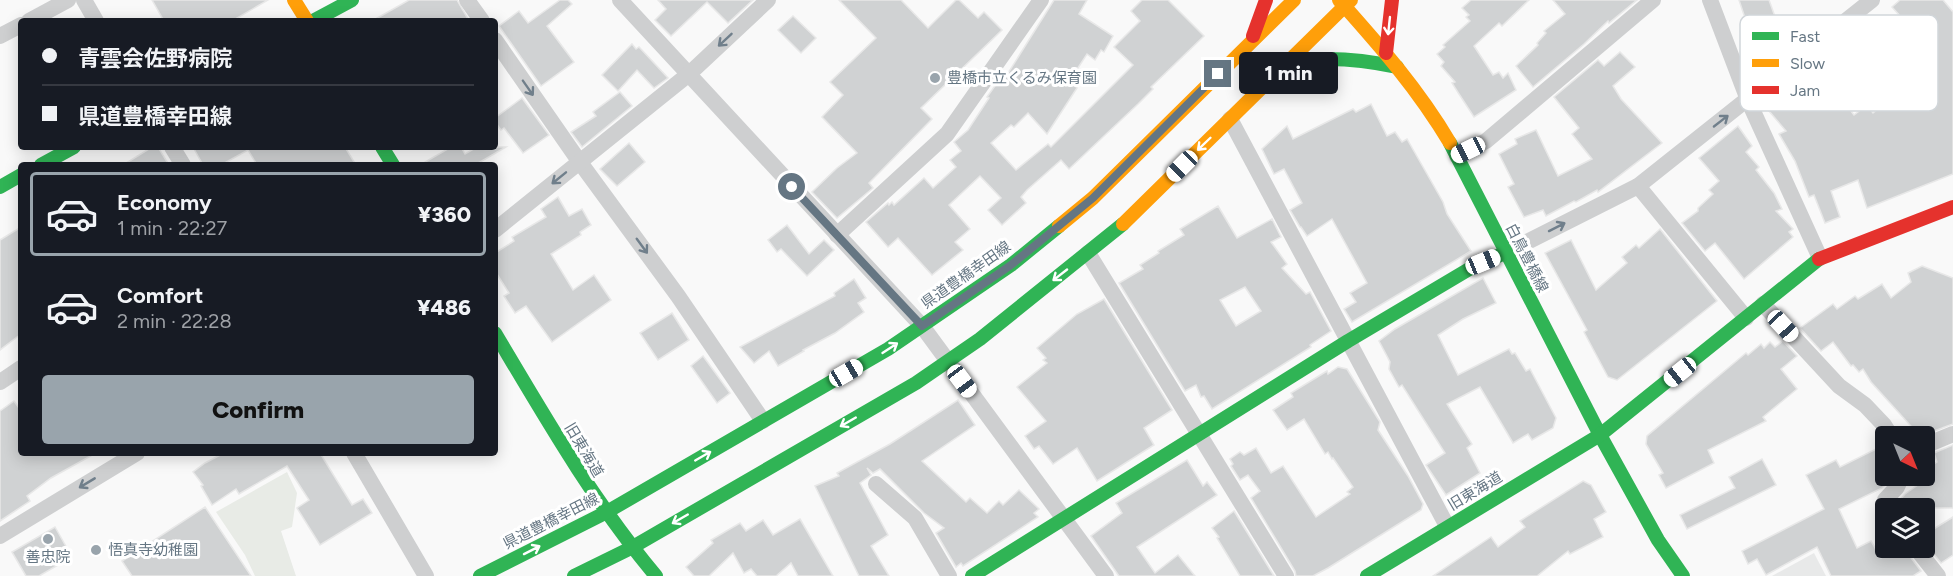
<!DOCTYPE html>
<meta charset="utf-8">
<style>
:root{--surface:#171b24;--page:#242831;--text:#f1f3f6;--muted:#9ea1a6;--line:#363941;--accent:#99a4ac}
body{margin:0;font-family:Figtree,"Noto Sans JP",sans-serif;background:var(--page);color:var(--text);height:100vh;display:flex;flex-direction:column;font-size:22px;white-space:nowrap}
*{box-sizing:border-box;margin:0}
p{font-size:20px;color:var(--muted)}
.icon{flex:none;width:33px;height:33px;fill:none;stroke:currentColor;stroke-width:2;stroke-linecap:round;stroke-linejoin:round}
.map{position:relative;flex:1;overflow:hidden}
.sheet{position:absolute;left:18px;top:162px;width:480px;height:294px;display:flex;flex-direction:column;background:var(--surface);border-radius:6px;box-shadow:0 3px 15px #0003}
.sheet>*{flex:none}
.top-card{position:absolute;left:18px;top:18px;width:480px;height:132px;border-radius:6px;box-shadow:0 3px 15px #0003;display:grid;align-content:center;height:132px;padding:0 24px;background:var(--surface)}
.needle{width:39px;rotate:137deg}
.fabs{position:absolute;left:1875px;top:426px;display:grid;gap:12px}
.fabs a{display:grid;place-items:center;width:60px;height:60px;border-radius:6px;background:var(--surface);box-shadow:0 3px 15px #0003;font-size:30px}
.end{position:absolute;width:27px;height:27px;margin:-14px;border:8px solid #657683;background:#fff;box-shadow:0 0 0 3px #fff}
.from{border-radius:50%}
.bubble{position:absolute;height:42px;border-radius:6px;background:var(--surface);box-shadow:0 3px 15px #0003;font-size:20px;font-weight:800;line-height:42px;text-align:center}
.car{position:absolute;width:18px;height:36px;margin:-18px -9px;border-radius:8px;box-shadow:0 0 4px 2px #0007;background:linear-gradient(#fff 24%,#345 0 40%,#fff 0 76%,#345 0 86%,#fff 0)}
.top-card b{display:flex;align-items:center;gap:21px;height:57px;font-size:22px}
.top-card b+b{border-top:2px solid var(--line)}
.top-card i{width:15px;height:15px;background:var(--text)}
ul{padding:10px 0 0;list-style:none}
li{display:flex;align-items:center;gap:18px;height:84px;margin:0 12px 9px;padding:0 12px;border:3px solid transparent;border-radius:6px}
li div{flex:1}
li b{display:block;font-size:22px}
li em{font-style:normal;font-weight:800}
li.on{border-color:var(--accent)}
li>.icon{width:54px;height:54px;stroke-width:1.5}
.button{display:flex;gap:12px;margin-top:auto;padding:12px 24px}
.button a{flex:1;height:69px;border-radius:6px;background:var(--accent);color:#111;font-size:24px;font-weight:800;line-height:69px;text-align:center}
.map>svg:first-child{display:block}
.built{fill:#e8e9e9}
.green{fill:#e8ebe6}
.building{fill:#d0d2d3;stroke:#e8e8e8;stroke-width:1.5;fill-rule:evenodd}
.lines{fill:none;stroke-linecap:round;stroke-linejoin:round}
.street{stroke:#cecfd0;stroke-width:16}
.fast{stroke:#30b455;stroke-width:14}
.slow{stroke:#ff9f0a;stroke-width:14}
.jam{stroke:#e5322d;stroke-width:14}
.oneway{stroke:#fff}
.oneway2{stroke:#707f8b}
.route{stroke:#657683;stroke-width:8}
.poi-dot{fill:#99a4ac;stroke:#fff;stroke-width:2}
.labels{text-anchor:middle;stroke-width:6;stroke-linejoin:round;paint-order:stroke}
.poi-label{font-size:15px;fill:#657683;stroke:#fff;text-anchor:start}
.street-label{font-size:15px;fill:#657683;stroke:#fff}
.key{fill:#fff;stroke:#d1d6da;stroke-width:1.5}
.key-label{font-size:16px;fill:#657683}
</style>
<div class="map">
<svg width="1953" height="576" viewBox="0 0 1953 576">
<rect width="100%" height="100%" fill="#f9f9f9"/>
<path class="built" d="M1814 553 1826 576H1772Z"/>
<path class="green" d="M287 472 297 493 292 527 281 531 296 576H255L245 555 216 512Z"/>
<g class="building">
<path d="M152 0H268L232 21H164Z"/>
<path d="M409 0H457L469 21H372Z"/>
<path d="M560 0H568L572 4 547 26 574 62 541 86 499 26 519 11 528 23Z"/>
<path d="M658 0H753L728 23 707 2 671 36 655 20 666 9Z"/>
<path d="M839 0H901L928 28 956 0H959L978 18 984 12 1002 30 921 108 932 119 869 183 873 188 837 218 812 192 837 168 857 153 822 117 843 95 830 82 876 38Z"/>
<path d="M1054 0H1087L1079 14 1113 36 1104 52 1101 50 1095 60 1087 54 1070 80 1077 88 1047 134 1028 113 1014 127 1011 125 991 143 1016 170 1048 144 1051 147 1133 65 1114 47 1140 21 1131 11 1142 0H1168L1204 36 1151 87 1153 89 1138 104 1069 169 1061 160 1027 190 1021 197 1026 203 1002 225 988 210 1001 198 980 176 949 205 970 229 955 242 963 250 932 275 898 238 888 247 866 222 888 203 889 205 892 202 894 205 924 178 933 188 956 167 950 160 961 151 954 142 968 130 989 98 987 97 1002 76 1005 78Z"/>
<path d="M1471 0H1529L1502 26 1499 23 1474 46 1493 75 1499 72 1503 78 1508 73 1516 90 1474 117 1459 94 1452 83 1455 82 1441 66 1444 62 1437 54 1445 47 1443 45 1470 21 1466 17 1469 15 1462 8Z"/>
<path d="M1553 0H1637L1609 23 1608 21 1584 44 1533 87 1516 66 1538 45 1537 43 1546 33 1544 31 1565 14Z"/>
<path d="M1739 0H1769L1787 50 1759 60Z"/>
<path d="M1900 0H1943L1953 12V174L1867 208 1858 180 1831 191 1840 217 1825 223 1814 195 1809 197 1795 161 1779 134 1786 131 1769 111 1783 99 1787 104 1804 89 1807 93 1821 82 1843 110 1847 106 1854 115 1867 105 1873 113 1907 85 1906 83 1937 57 1892 7Z"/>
<path d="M793 16 816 38 801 53 778 30Z"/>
<path d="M632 44 636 49 639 47 668 78 654 88 637 70 618 91 602 75Z"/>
<path d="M1620 52 1635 67 1613 86 1621 99 1662 143 1598 192 1597 190 1576 202 1574 201 1546 216 1543 210 1524 217 1508 187 1514 184 1499 154 1517 144 1515 139 1536 130 1558 176 1592 159 1572 134 1579 128 1554 97 1598 60 1604 66Z"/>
<path d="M620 92 632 106 582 147 571 132 596 116 593 112Z"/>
<path d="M522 98 549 135 523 153 504 128 501 130 495 122V118Z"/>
<path d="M1371 104 1387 136 1395 132 1402 142 1407 139 1443 202 1447 214 1471 251 1352 322 1344 309 1356 302 1350 293 1367 283 1332 219 1307 236 1301 227H1300L1290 210 1302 203 1284 169 1274 174 1262 149 1287 126 1293 139 1353 109 1356 112Z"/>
<path d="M1738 126 1752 146 1746 152 1759 167 1756 170 1774 193 1782 209 1776 211 1793 229 1789 232 1793 237 1744 279 1715 243 1705 251 1682 223 1698 211V208L1713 194 1709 190 1719 181 1699 158Z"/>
<path d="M629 143 645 162 617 186 600 169Z"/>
<path d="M152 147H158L169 165H123Z"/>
<path d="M193 147H345L356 165H257L248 150 221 165H203Z"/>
<path d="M451 147H461L465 154 477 147H506L475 165H420Z"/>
<path d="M558 197 569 216 582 209 591 225 580 232 581 235 551 254 573 290 594 275 611 300 552 342 526 306 515 313 504 296 509 293 495 271V253L514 241 512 237 546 217 541 209Z"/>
<path d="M1218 206 1237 238 1272 219 1281 237 1271 242 1287 264 1282 268 1306 294 1310 292 1331 331 1310 345 1311 347 1212 409 1204 396 1201 397 1196 385 1185 391 1119 283 1143 269 1140 265 1159 253 1158 251 1184 235 1180 229ZM1245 287 1261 311 1236 326 1220 300Z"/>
<path d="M787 225 809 254 824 240 834 250 807 276 781 249 777 252 768 240Z"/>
<path d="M21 227V334L0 350V240Z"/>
<path d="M1660 229 1717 301 1617 380 1608 377 1584 332 1587 330 1545 253 1571 240 1596 290 1627 263 1622 257 1636 245 1639 248Z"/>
<path d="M1922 266 1953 278V424L1926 434 1924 430 1919 435 1871 382 1863 369 1859 372 1853 365 1851 366 1833 342 1821 351 1800 328 1833 304 1837 309 1855 296 1858 299 1882 284 1891 298 1911 282 1908 273Z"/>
<path d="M1483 278 1496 303 1463 319 1438 335 1458 375 1509 349 1512 354 1515 353 1526 371 1530 369 1556 418 1553 428 1532 440 1528 434 1513 443 1480 387 1447 404 1472 444 1467 448 1480 473 1446 495 1426 465 1445 453 1402 385 1399 387 1389 369 1390 362 1379 341 1395 329Z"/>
<path d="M854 279 866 298 858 303 864 312 835 333 803 350 804 351 778 366 769 351 754 363 740 347 835 296 834 293Z"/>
<path d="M1104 299 1172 410 1144 428 1154 445 1097 481 1077 448 1053 464 1039 446 1034 449 1025 436 1046 421 1017 387 1047 363 1043 360 1046 358 1037 348 1077 314Z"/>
<path d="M672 313 689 340 658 360 640 333Z"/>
<path d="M1783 341 1797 356 1781 369 1797 389 1763 417 1766 421 1708 450 1714 463 1666 488 1659 475 1663 473 1646 444 1647 436 1746 353 1748 355 1761 344 1764 348 1770 342 1775 347Z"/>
<path d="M703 356 730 393 717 403 691 366Z"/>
<path d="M1338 367 1347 369 1380 422 1378 430 1408 476 1423 504 1421 510 1328 568 1313 576H1296L1295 571 1251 498 1260 491 1248 475 1240 480 1231 466 1233 464 1230 459 1240 452 1244 455 1256 448 1271 473 1283 466 1316 517 1350 494 1347 492 1353 487 1333 458 1332 459 1328 452 1325 454 1304 419 1287 430 1273 410 1293 397 1291 393 1327 371 1328 374Z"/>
<path d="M958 400 975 425 922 461 966 502 970 498 987 513 999 501 1003 505 1019 490 1039 509 1034 513 1038 517 963 566 961 563 956 567 936 533 944 528 924 513 880 469 873 473 867 468 871 475 860 483 888 535 871 546 889 576H859L815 486 839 476 837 473 890 444Z"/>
<path d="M14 401 21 411V453H96L51 478 27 496 30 501 0 521V411Z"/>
<path d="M1953 445V508H1897V503L1905 494 1925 480 1923 476H1924V470L1937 462 1934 453Z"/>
<path d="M1878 448 1884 462 1879 464 1887 483 1882 488 1839 509 1857 548 1871 541 1881 558 1898 548H1906L1908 554 1921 571 1913 576H1831L1817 547 1766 575 1757 559 1748 564 1742 551 1824 509 1806 475 1836 460 1840 467Z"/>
<path d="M224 453H320L352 505 363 499 372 513 320 545 297 508 309 500 287 466 239 494 236 489 212 505 201 486 203 485 193 472 205 463Z"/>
<path d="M1762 459 1776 485 1687 529 1680 515 1735 488 1729 477Z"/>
<path d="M1187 460 1203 486 1207 482 1217 495 1137 547 1155 573 1178 555 1195 576H1119L1091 536 1122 513 1116 503Z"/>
<path d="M1583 481 1591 485 1606 512 1594 519 1603 537 1570 554 1568 551 1537 576H1433L1491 537 1498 547 1525 527 1520 521Z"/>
<path d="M205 507 251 576H132L122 561Z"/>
<path d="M1234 511 1274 576H1240L1217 538 1219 537 1212 528Z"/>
<path d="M1953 517V555L1941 563 1924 542V535Z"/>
<path d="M800 519 833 576H798L791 563 776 576H757L751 569 744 573 733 553 709 576H694L686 567 713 543 711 540 740 523 746 531 763 520 773 535Z"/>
<path d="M55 527 72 557 39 576H26L12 552Z"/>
</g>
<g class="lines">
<g class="street">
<path d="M84 0 96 21"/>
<path d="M467 0 482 21"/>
<path d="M620 0 922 326 1106 576"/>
<path d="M1710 0 1748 100 1820 258"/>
<path d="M29 21 68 0"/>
<path d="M0 36 21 25"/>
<path d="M495 40 579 161 678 296 763 421"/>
<path d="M1230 119 1447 526"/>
<path d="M172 147 183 165"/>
<path d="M1457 156 1486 141 1653 0"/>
<path d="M1638 186 1746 318"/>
<path d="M495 230 689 74 768 0"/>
<path d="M837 235 947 134 1041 0"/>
<path d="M1088 253 1286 576"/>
<path d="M1505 253 1638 186 1872 0"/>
<path d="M1763 304 1839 386 1865 405 1884 425 1891 436"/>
<path d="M0 382 21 368"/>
<path d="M1924 446 1953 434"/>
<path d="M354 453 426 576"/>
<path d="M876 484 915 518 949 576"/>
<path d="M1887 508 1885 500 1897 487 1902 476"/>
<path d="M0 536 137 453"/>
<path d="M1916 548 1938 576"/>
</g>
<g class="fast">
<path d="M313 21 352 0"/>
<path d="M1289 62C1326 56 1361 59 1397 67"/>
<path d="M1450 143 1600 435 1658 540 1683 576"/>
<path d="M382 147 393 165"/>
<path d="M41 165 74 147"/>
<path d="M0 187 21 175"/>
<path d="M495 333C545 417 593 501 656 576"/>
<path d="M480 576 605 513 888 349 1011 265 1059 226"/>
<path d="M574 576 631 548 916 383 980 339 1123 224"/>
<path d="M972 576 1348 341 1476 265 1505 253"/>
<path d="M1367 576 1600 435 1819 259"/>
</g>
<g class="slow">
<path d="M294 0 307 21"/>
<path d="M1339 0C1380 46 1418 89 1450 143"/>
<path d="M1123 224 1351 0"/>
<path d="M1059 226 1093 198 1294 0"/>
</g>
<g class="jam">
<path d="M1253 36 1266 0"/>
<path d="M1386 53 1392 0"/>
<path d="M1819 259 1953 207"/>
</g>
</g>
<defs><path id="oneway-shaft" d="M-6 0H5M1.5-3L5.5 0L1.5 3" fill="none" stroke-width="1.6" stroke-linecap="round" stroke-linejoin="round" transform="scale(1.5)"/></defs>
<g class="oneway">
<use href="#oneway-shaft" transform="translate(1389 26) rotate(96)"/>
<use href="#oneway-shaft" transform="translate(1204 144) rotate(136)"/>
<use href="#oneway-shaft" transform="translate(1060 275) rotate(142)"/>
<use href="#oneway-shaft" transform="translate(890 348) rotate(-33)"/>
<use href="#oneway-shaft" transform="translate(848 422) rotate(150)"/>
<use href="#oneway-shaft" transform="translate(703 456) rotate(-30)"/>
<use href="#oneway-shaft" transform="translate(680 519) rotate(150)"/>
<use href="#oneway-shaft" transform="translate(532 550) rotate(-27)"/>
</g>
<g class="oneway2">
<use href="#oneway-shaft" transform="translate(725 40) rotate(137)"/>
<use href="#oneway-shaft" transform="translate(528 88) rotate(55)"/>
<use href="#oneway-shaft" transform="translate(1721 121) rotate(-38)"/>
<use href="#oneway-shaft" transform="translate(559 178) rotate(141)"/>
<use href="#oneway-shaft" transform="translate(1557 227) rotate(-27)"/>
<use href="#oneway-shaft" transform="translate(642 246) rotate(54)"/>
<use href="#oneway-shaft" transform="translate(87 483) rotate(149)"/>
</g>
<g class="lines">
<path class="route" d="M792 187 922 326 1011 265 1093 198 1218 74"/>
</g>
<g class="poi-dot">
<circle cx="935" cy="78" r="6"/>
<circle cx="48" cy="539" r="6"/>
<circle cx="96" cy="550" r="6"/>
</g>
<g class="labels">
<g class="poi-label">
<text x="947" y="83">豊橋市立くるみ保育園</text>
<text x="108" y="555">悟真寺幼稚園</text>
<text x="48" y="562" text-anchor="middle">善忠院</text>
</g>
<g class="street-label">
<text transform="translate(1527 258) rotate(63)" y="5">白鳥豊橋線</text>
<text transform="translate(966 275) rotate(-35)" y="5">県道豊橋幸田線</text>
<text transform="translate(584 450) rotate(59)" y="5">旧東海道</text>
<text transform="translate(1475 491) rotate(-31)" y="5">旧東海道</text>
<text transform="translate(551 521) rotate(-27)" y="5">県道豊橋幸田線</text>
</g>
</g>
<rect x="1740" y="15" width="198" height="96" rx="9" class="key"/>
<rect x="1752" y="32" width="27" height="8" fill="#30b455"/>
<rect x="1752" y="59" width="27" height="8" fill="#ff9f0a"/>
<rect x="1752" y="86" width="27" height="8" fill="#e5322d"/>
<g class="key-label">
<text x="1790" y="42">Fast</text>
<text x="1790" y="69">Slow</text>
<text x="1790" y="96">Jam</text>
</g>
</svg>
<div class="fabs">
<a><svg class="needle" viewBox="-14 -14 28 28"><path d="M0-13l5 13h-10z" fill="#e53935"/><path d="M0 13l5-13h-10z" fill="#9ea1a6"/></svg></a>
<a><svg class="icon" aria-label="layers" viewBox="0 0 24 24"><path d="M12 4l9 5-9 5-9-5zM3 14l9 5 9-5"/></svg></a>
</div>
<i class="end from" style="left:792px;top:187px"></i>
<i class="end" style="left:1218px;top:74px"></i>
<div class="bubble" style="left:1239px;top:52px;width:99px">1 min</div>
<i class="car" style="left:1468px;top:150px;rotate:244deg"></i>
<i class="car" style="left:1182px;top:166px;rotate:225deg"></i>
<i class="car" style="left:1483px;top:262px;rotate:68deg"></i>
<i class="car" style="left:1783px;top:326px;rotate:137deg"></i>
<i class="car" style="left:1680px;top:372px;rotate:231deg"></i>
<i class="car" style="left:846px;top:373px;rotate:60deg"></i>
<i class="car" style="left:962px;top:381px;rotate:143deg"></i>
<div class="top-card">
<b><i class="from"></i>青雲会佐野病院</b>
<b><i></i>県道豊橋幸田線</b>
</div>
<section class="sheet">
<ul>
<li class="on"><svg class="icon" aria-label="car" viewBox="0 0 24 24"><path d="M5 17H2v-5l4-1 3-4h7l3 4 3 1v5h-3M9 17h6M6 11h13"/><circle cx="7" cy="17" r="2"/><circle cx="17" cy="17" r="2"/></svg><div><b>Economy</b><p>1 min · 22:27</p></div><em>¥360</em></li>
<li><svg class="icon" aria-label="car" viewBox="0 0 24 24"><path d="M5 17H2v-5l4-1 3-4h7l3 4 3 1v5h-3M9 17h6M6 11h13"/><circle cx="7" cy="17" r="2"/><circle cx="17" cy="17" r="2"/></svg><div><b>Comfort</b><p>2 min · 22:28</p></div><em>¥486</em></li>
</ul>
<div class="button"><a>Confirm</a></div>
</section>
</div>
